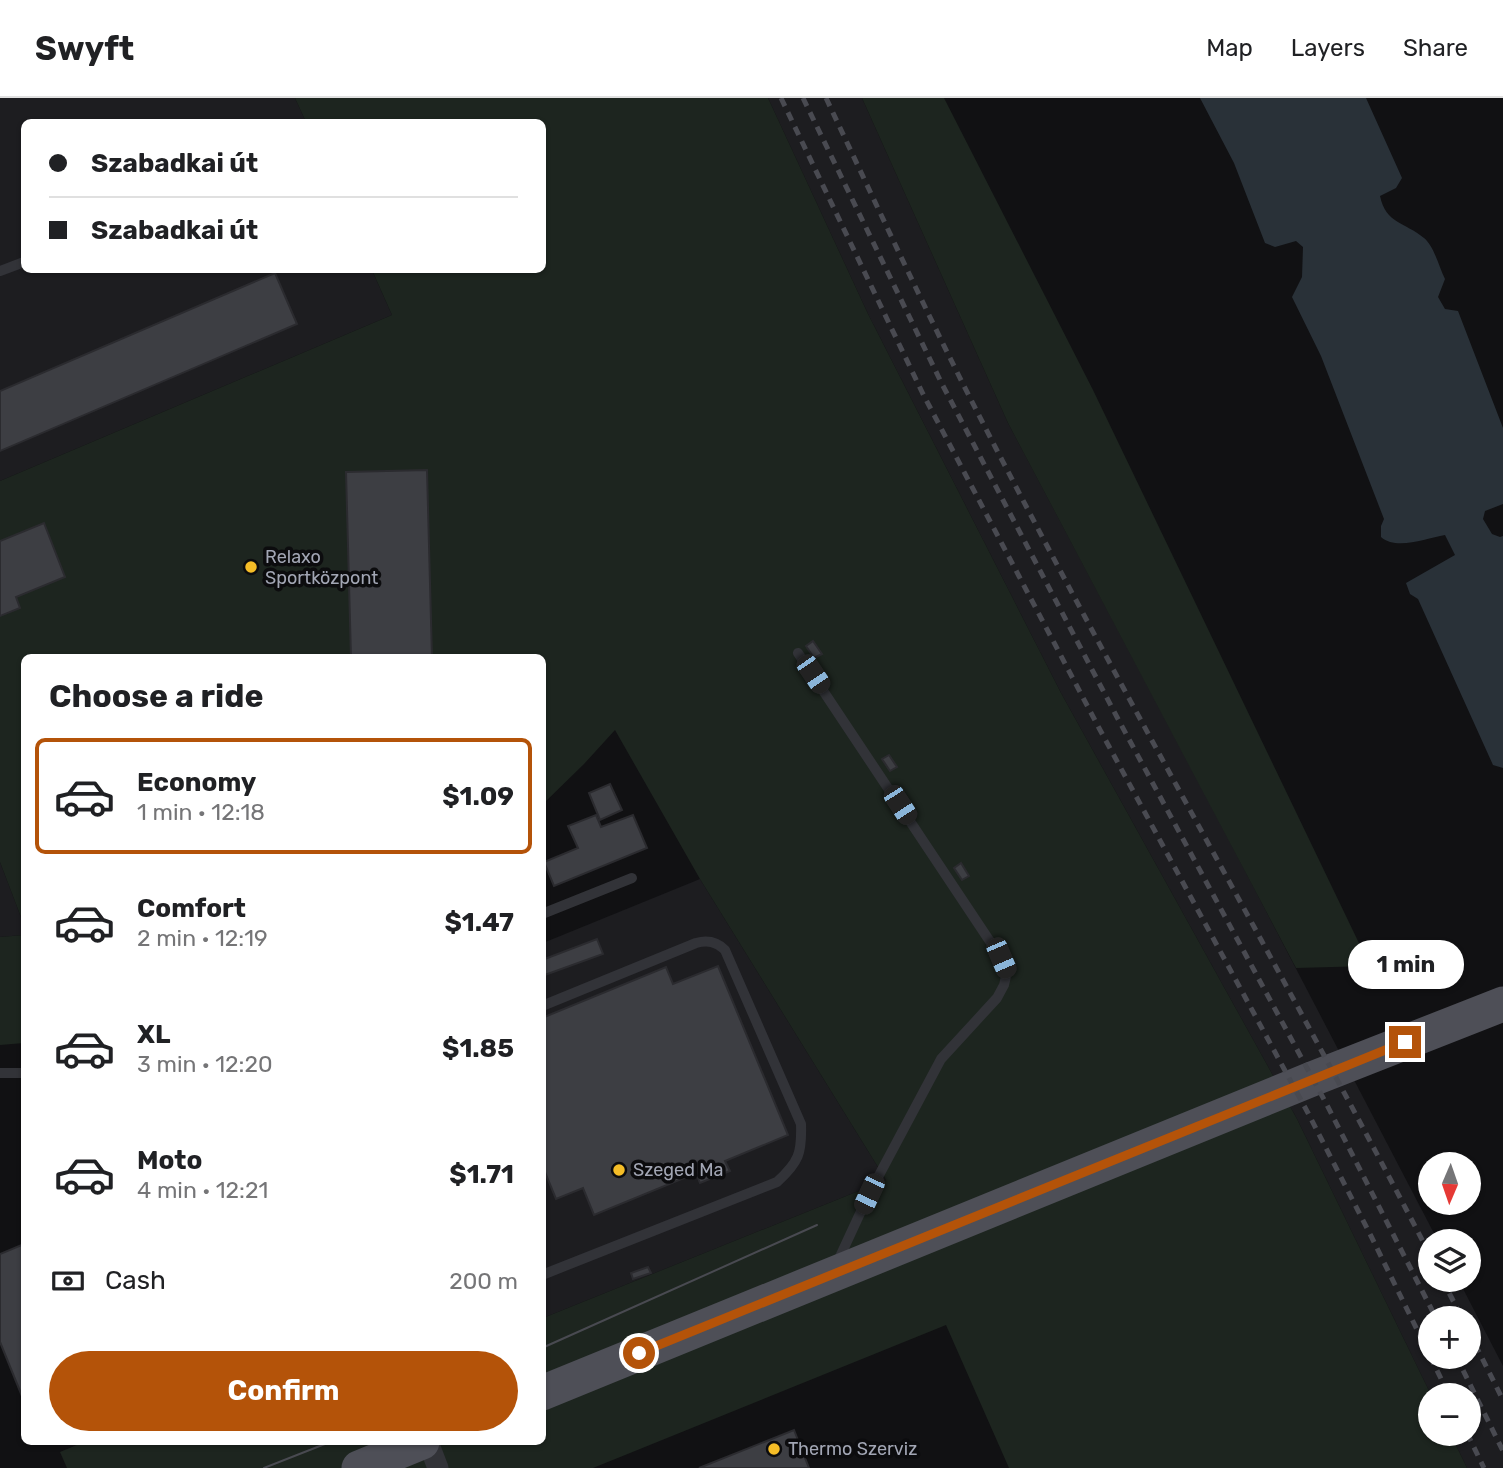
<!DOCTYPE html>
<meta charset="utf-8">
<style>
:root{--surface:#fff;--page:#f6f6f6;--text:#202124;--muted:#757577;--line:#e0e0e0;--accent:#b45309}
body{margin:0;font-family:Rubik,sans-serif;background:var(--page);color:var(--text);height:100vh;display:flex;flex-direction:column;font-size:26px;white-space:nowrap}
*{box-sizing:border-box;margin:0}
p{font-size:23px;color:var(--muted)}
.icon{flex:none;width:38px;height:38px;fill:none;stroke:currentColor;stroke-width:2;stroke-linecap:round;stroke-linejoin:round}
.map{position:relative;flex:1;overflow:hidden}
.drawer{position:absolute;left:21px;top:556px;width:525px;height:791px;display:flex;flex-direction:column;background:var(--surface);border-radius:10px;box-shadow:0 2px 5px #0004}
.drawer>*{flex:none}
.banner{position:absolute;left:21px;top:21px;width:525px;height:154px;border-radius:10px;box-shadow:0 2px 5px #0004;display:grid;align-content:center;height:154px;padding:0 28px;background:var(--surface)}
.needle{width:46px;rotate:182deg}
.fabs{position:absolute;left:1418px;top:1054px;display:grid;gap:14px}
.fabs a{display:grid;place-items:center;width:63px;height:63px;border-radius:50%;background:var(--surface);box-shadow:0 2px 5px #0004;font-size:35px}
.end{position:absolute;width:32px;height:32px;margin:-16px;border:9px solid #b45309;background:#fff;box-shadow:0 0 0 4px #fff}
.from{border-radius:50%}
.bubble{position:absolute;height:49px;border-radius:24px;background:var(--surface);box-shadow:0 2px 5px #0004;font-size:23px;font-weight:700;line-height:49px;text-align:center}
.car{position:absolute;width:21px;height:42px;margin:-21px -10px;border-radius:9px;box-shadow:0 0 5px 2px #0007;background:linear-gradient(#222 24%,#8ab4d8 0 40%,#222 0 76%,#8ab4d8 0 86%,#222 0)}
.banner b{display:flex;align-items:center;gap:24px;height:66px;font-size:26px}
.banner b+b{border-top:2px solid var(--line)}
.banner i{width:18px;height:18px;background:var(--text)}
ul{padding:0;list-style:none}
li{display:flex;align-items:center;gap:21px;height:116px;margin:0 14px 10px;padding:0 14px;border:4px solid transparent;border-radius:10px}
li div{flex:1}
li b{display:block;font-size:26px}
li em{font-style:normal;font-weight:700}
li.on{border-color:var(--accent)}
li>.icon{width:63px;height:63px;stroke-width:1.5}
h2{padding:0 28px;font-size:32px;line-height:84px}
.pay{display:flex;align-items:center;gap:18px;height:77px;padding:0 28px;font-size:26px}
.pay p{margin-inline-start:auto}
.action{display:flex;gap:14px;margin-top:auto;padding:14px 28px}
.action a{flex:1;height:80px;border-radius:42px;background:var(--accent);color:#fff;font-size:28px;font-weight:700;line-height:80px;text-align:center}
header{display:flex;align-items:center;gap:42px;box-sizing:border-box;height:98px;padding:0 35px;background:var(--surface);border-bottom:2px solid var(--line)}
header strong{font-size:33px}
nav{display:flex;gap:38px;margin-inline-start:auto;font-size:24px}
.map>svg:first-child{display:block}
.built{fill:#1d1d20;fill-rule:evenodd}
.green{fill:#1d251f}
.water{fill:#293138}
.building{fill:#3d3e43;stroke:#2b2b2f;stroke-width:2}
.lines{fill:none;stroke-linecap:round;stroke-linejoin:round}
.service{stroke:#323338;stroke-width:10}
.minor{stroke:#323338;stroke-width:21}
.primary{stroke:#4e4f57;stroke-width:35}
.tram{stroke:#494a51;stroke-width:2}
.rail{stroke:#494a51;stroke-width:5;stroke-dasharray:9 7;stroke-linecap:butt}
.route{stroke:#b45309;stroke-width:9}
.poi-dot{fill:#f5bd27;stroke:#0c0c0e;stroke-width:2.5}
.labels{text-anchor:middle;stroke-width:7;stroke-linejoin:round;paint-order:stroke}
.poi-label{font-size:18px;fill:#a2a6b4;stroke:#0c0c0e;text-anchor:start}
</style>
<header>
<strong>Swyft</strong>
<nav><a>Map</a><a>Layers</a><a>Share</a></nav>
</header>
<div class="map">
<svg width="1503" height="1370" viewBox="0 0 1503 1370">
<rect width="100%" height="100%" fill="#111113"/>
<g class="built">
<path d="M0 0H295L306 24H24V172H372L392 217 0 383Z"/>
<path d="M768 0H862L1008 325 1205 696 1438 1143H1430V1181H1458L1503 1268V1370H1467L1450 1335H1468V1297H1431L1297 1021 1061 595 868 216ZM1430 1220H1468V1258H1430Z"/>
<path d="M0 764 24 827V837L0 839Z"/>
<path d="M700 781 886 1082 543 1220V845Z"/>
</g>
<g class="green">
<path d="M295 0H768L868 216 1061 595 1297 1021 1431 1297 1430 1335H1450L1467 1370H1009L946 1227 593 1370H67L60 1354 84 1344H542L543 1220 886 1082 700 781 615 632 584 666 543 706 542 560H24V827L0 764V383L392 217 372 172H542V24H306Z"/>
<path d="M862 0H944L1093 292 1370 868 1296 870 1008 325Z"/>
<path d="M24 837V945L0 947V839Z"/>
</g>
<path class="water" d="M1200 0H1366L1402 80 1396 90 1380 98C1386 126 1405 124 1424 140 1434 148 1439 169 1445 181L1438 199 1445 211 1458 213 1503 330V406L1485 413 1483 421 1492 436 1500 439 1503 438V670L1493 667 1418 501 1410 496 1406 485 1455 457 1445 437C1426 440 1397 453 1381 439V428L1384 421 1321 258 1292 199 1302 179 1303 149 1296 143 1275 149 1265 145 1234 65Z"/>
<g class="building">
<path d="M275 175 297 226 0 353V293Z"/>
<path d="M427 372 432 560H351L346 374Z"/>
<path d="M44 425 65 479 16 499 20 510 0 518V443Z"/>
<path d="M813 543 822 556 814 560 806 548Z"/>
<path d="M889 657 897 669 890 673 882 661Z"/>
<path d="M610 686 622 712 600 722 589 695Z"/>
<path d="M596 717 601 729 633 717 647 750 554 788 544 764 578 750 568 728Z"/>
<path d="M961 765 969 778 962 782 954 770Z"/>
<path d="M597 841 603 856 542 878V862Z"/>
<path d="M718 868 788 1037 725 1063 730 1073 700 1085 696 1075 594 1117 583 1090 556 1101 542 1067V920L666 869 673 886Z"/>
<path d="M24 1146V1303L0 1244V1156Z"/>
<path d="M648 1169 651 1175 633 1181 631 1175Z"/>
<path d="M794 1332 809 1370H699Z"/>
</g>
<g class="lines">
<g class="service">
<path d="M0 173 24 164"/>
<path d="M798 555 1001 860 1007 874 1004 887 997 900 941 961 869 1096 837 1165"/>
<path d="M542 816 632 780"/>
<path d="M542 908 696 845C707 842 716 843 725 852L801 1026C802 1055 799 1064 777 1084L542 1177"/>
<path d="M0 975H24"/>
</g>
<path class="minor" d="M428 1344 438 1370"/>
<g class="primary">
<path d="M542 1295 1312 981 1503 906"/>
<path d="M359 1370 422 1344"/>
</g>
<g class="tram">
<path d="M542 1250 817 1127"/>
<path d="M264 1370 330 1344"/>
</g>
<g class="rail">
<path d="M781 0 923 296 1099 630 1308 1015 1371 1138 1430 1258"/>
<path d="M803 0 942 286 1118 621 1327 1007 1436 1220"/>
<path d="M826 0C870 93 913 186 959 278 1109 575 1277 862 1430 1157"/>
<path d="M1442 1181 1462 1220"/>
<path d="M1468 1232 1503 1302"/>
<path d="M1430 1258 1449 1297"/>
<path d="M1456 1258 1503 1353"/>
<path d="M1467 1335 1484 1370"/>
</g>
</g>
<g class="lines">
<path class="route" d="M639 1255 1405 944"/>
</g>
<g class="poi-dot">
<circle cx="251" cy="469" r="7"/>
<circle cx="619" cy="1072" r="7"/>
<circle cx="774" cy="1351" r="7"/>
</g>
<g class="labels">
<g class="poi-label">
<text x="265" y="465">Relaxo<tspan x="265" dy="21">Sportközpont</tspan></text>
<text x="633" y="1078">Szeged Ma</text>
<text x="788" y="1357">Thermo Szerviz</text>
</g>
</g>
</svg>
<div class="fabs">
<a><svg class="needle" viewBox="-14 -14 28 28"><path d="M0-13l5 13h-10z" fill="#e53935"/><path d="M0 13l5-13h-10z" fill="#757577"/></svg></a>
<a><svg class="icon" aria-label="layers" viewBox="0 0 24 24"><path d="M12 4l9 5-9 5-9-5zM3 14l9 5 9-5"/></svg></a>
<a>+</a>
<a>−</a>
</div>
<i class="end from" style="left:639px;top:1255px"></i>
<i class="end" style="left:1405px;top:944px"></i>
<div class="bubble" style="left:1348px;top:842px;width:116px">1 min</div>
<i class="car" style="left:813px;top:576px;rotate:146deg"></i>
<i class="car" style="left:900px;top:707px;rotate:147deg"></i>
<i class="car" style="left:1001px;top:860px;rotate:157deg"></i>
<i class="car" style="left:869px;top:1096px;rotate:205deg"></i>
<div class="banner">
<b><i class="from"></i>Szabadkai út</b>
<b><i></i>Szabadkai út</b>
</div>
<section class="drawer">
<h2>Choose a ride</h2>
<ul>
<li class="on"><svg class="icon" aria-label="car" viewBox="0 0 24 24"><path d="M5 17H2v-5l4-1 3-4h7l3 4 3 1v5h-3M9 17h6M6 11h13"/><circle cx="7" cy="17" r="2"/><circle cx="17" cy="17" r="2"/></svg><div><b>Economy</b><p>1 min · 12:18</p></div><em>$1.09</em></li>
<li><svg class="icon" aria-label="car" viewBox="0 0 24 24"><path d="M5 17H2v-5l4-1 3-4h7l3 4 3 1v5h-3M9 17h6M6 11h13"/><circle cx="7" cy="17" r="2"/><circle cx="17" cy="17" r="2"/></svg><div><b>Comfort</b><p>2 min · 12:19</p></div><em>$1.47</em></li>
<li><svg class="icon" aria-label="car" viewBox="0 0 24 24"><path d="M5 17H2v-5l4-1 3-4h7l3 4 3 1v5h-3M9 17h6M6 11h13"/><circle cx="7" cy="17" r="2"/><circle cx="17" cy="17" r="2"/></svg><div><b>XL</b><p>3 min · 12:20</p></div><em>$1.85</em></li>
<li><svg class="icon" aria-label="car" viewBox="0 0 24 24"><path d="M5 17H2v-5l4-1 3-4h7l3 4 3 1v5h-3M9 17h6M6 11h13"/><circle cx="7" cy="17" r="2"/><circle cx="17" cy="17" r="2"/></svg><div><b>Moto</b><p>4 min · 12:21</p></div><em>$1.71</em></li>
</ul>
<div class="pay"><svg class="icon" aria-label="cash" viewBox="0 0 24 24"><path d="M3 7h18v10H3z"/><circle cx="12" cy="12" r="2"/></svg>Cash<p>200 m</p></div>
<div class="action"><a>Confirm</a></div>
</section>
</div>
